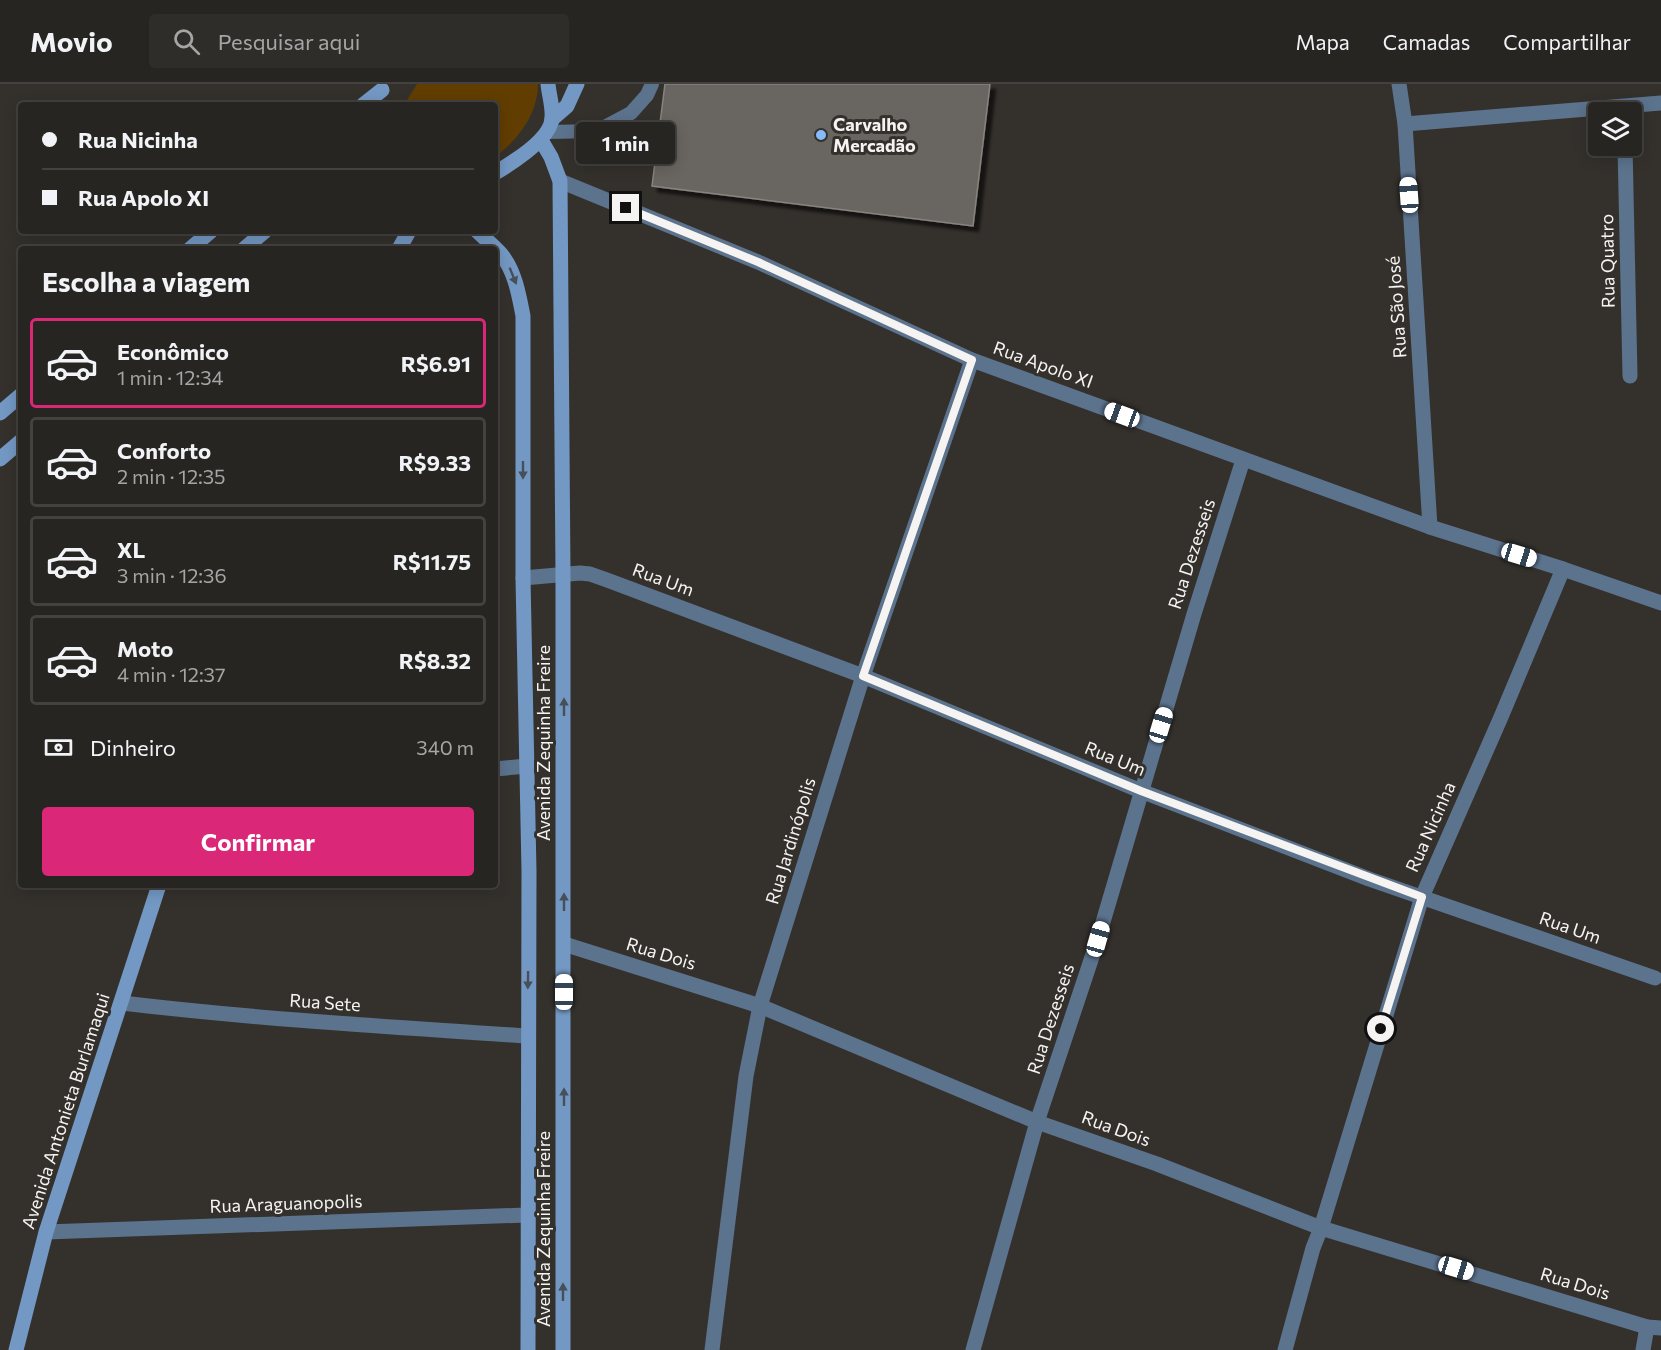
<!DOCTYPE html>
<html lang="pt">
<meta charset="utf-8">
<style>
:root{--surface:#272522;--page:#2f2d2a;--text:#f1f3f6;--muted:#a4a5a5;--line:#434240;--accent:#db2777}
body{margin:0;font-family:Commissioner,sans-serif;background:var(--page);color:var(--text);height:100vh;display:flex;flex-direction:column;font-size:22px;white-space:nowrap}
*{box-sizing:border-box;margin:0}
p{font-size:20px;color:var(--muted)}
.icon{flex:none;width:33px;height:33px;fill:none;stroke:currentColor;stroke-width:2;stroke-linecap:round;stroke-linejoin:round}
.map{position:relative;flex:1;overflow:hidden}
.sheet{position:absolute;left:18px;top:162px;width:480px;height:642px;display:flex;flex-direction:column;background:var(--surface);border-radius:6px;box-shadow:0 3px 15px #0003,0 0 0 2px var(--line)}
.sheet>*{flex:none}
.top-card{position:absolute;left:18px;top:18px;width:480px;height:132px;border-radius:6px;box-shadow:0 3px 15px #0003,0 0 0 2px var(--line);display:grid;align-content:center;height:132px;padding:0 24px;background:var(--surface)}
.controls{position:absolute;left:1588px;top:18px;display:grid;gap:12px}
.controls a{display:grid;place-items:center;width:54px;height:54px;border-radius:6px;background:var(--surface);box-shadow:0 3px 15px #0003,0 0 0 2px var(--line);font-size:30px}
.end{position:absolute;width:27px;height:27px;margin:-14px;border:8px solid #f6f4f2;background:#111;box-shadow:0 0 0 3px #111}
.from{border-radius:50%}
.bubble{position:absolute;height:42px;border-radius:6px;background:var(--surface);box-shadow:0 3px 15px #0003,0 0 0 2px var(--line);font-size:20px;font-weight:700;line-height:42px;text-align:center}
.car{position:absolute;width:18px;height:36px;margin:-18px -9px;border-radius:8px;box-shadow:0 0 4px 2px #0007;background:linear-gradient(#fff 24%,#345 0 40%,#fff 0 76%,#345 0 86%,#fff 0)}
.top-card b{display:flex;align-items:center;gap:21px;height:57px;font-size:22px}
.top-card b+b{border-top:2px solid var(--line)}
.top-card i{width:15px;height:15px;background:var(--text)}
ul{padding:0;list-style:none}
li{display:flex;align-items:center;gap:18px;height:90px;margin:0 12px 9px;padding:0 12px;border:3px solid var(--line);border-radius:6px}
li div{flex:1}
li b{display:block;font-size:22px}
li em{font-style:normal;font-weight:700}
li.active{border-color:var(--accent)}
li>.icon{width:54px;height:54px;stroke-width:1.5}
h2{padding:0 24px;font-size:27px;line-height:72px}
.pay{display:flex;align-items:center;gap:15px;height:66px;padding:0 24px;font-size:22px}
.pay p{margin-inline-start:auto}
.action{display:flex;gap:12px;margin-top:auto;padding:12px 24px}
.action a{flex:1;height:69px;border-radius:6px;background:var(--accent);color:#fff;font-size:24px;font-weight:700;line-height:69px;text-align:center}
header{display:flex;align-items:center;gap:36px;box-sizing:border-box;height:84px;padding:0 30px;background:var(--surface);border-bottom:2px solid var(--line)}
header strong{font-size:28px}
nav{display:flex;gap:33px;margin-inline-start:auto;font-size:21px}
.search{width:420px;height:54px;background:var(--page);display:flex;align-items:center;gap:15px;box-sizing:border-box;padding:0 21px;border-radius:6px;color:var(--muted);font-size:22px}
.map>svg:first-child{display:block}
.park{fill:#613d01}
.building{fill:#696561;stroke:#87837f;stroke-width:1.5;filter:url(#shadow)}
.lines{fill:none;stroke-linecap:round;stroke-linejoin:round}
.lane{stroke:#5c738e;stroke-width:14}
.street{stroke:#5c738e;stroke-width:15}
.secondary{stroke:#7398c3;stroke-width:15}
.oneway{fill:#47505a}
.route{stroke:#f6f4f2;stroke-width:8}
.poi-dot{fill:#85bbfb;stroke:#34312d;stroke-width:2}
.labels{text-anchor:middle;stroke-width:6;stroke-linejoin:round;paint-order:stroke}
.poi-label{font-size:18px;font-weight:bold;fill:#f6f4f2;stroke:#34312d;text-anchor:start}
.street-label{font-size:18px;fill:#f6f4f2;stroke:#34312d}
</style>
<header>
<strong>Movio</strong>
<div class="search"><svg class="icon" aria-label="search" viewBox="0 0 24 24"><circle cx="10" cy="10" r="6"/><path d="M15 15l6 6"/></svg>Pesquisar aqui</div>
<nav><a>Mapa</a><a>Camadas</a><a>Compartilhar</a></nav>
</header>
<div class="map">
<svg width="1661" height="1266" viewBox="0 0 1661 1266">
<defs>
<filter id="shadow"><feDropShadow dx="5.5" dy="5.5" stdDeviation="1.5" flood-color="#0009"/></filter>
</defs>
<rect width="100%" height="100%" fill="#34312d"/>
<path class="park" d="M417 0H538C538 30 518 56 495 73V21H404Z"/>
<path class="building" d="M665 0H990L973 142 652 102Z"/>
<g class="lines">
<path class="lane" d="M548 48 597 47 631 29 647 11 652 0"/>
<g class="street">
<path d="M1399 0 1405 40 1430 443"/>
<path d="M1405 40 1661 19"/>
<path d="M1625 62 1630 292"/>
<path d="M560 97 758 178 972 276 1430 443 1563 485 1661 519"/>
<path d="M523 494 580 489 590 490 607 496 863 592 1141 707 1369 795 1655 894"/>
<path d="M495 685 527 682"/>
<path d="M564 860 760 922 1037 1038 1157 1080 1321 1144 1647 1243 1661 1244"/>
<path d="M122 919C256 935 392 943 527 952"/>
<path d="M46 1148 527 1131"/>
<path d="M712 1266 746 992 760 922 863 592 972 276"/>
<path d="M973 1266 1037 1038 1098 855 1194 530 1243 376"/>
<path d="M1285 1266 1313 1164 1321 1144 1422 813 1501 633 1563 485"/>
<path d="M1643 1266 1647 1243"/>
</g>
<g class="secondary">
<path d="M363 21 382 6"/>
<path d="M552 35 567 22 577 0"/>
<path d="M541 56 551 73 560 97 563 492V1266"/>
<path d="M495 89C512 79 551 55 552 34 553 23 549 11 548 0"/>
<path d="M477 147C485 155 494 162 501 170 515 187 519 211 523 232V494L529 787 528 1266"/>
<path d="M190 165 211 147"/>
<path d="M244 165 265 147"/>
<path d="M399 165 409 147"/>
<path d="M0 329 21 311"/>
<path d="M0 375 21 357"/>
<path d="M16 1266 46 1148 159 801"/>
</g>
</g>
<defs><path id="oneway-solid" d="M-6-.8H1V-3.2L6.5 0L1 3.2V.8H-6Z" transform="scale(1.5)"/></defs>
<g class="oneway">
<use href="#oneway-solid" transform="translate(513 192) rotate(68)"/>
<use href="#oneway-solid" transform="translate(523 386) rotate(90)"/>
<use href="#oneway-solid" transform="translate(564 623) rotate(-90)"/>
<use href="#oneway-solid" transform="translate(564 818) rotate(-90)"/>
<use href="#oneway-solid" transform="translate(528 896) rotate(91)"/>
<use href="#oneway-solid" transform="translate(564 1013) rotate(-90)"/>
<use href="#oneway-solid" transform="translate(563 1208) rotate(-90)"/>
</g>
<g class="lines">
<path class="route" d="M626 124 758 178 972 276 863 592 1141 707 1422 813 1381 945"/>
</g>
<circle class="poi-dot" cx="821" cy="51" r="6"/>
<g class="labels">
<g class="poi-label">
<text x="833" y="47">Carvalho<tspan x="833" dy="21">Mercadão</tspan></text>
</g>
<g class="street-label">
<text transform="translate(1608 177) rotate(-91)" y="6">Rua Quatro</text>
<text transform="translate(1397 223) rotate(-94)" y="6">Rua São José</text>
<text transform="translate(1043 281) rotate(20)" y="6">Rua Apolo XI</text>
<text transform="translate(1192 470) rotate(-72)" y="6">Rua Dezesseis</text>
<text transform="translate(663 496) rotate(20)" y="6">Rua Um</text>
<text transform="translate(544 659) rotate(-90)" y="6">Avenida Zequinha Freire</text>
<text transform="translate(1115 675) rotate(22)" y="6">Rua Um</text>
<text transform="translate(1431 743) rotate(-66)" y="6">Rua Nicinha</text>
<text transform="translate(791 757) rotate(-73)" y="6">Rua Jardinópolis</text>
<text transform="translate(1570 844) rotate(19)" y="6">Rua Um</text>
<text transform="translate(661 870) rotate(17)" y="6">Rua Dois</text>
<text transform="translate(325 919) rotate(4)" y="6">Rua Sete</text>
<text transform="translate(1051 935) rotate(-72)" y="6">Rua Dezesseis</text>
<text transform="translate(66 1027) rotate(-72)" y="6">Avenida Antonieta Burlamaqui</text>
<text transform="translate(1116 1045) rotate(20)" y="6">Rua Dois</text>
<text transform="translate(286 1120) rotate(-2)" y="6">Rua Araguanopolis</text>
<text transform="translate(544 1145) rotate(-90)" y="6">Avenida Zequinha Freire</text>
<text transform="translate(1575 1200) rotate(17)" y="6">Rua Dois</text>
</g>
</g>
</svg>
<div class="controls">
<a><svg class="icon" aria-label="layers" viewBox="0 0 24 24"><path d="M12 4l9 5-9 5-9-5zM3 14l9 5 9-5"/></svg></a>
</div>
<i class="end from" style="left:1381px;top:945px"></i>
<i class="end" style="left:626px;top:124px"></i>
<div class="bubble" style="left:576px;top:38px;width:99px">1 min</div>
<i class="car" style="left:1409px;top:111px;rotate:356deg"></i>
<i class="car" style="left:1122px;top:331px;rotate:290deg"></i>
<i class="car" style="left:1519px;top:471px;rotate:107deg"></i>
<i class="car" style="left:1161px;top:641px;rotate:17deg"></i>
<i class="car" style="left:1098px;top:855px;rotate:16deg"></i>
<i class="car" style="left:564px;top:908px;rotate:0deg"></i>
<i class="car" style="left:1456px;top:1184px;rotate:107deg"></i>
<div class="top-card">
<b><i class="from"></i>Rua Nicinha</b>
<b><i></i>Rua Apolo XI</b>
</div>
<section class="sheet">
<h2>Escolha a viagem</h2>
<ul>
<li class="active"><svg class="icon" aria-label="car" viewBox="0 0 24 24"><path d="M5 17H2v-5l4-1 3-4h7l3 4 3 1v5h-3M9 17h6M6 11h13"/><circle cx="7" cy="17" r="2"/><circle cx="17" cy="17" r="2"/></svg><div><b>Econômico</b><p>1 min · 12:34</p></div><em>R$6.91</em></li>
<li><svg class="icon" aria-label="car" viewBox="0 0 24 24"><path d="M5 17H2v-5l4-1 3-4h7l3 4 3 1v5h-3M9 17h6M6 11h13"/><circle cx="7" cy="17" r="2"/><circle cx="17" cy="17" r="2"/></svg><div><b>Conforto</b><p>2 min · 12:35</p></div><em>R$9.33</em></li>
<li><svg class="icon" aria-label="car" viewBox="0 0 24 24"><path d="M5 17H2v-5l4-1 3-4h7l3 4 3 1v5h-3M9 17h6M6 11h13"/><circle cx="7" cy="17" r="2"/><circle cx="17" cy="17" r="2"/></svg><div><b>XL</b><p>3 min · 12:36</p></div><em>R$11.75</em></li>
<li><svg class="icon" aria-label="car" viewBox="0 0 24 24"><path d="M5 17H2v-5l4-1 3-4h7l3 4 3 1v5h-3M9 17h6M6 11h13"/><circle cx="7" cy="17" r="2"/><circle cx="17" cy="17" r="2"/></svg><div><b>Moto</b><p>4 min · 12:37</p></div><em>R$8.32</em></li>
</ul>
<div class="pay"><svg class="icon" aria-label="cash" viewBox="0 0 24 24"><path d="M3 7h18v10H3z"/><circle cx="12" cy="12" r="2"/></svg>Dinheiro<p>340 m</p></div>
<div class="action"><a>Confirmar</a></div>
</section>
</div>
